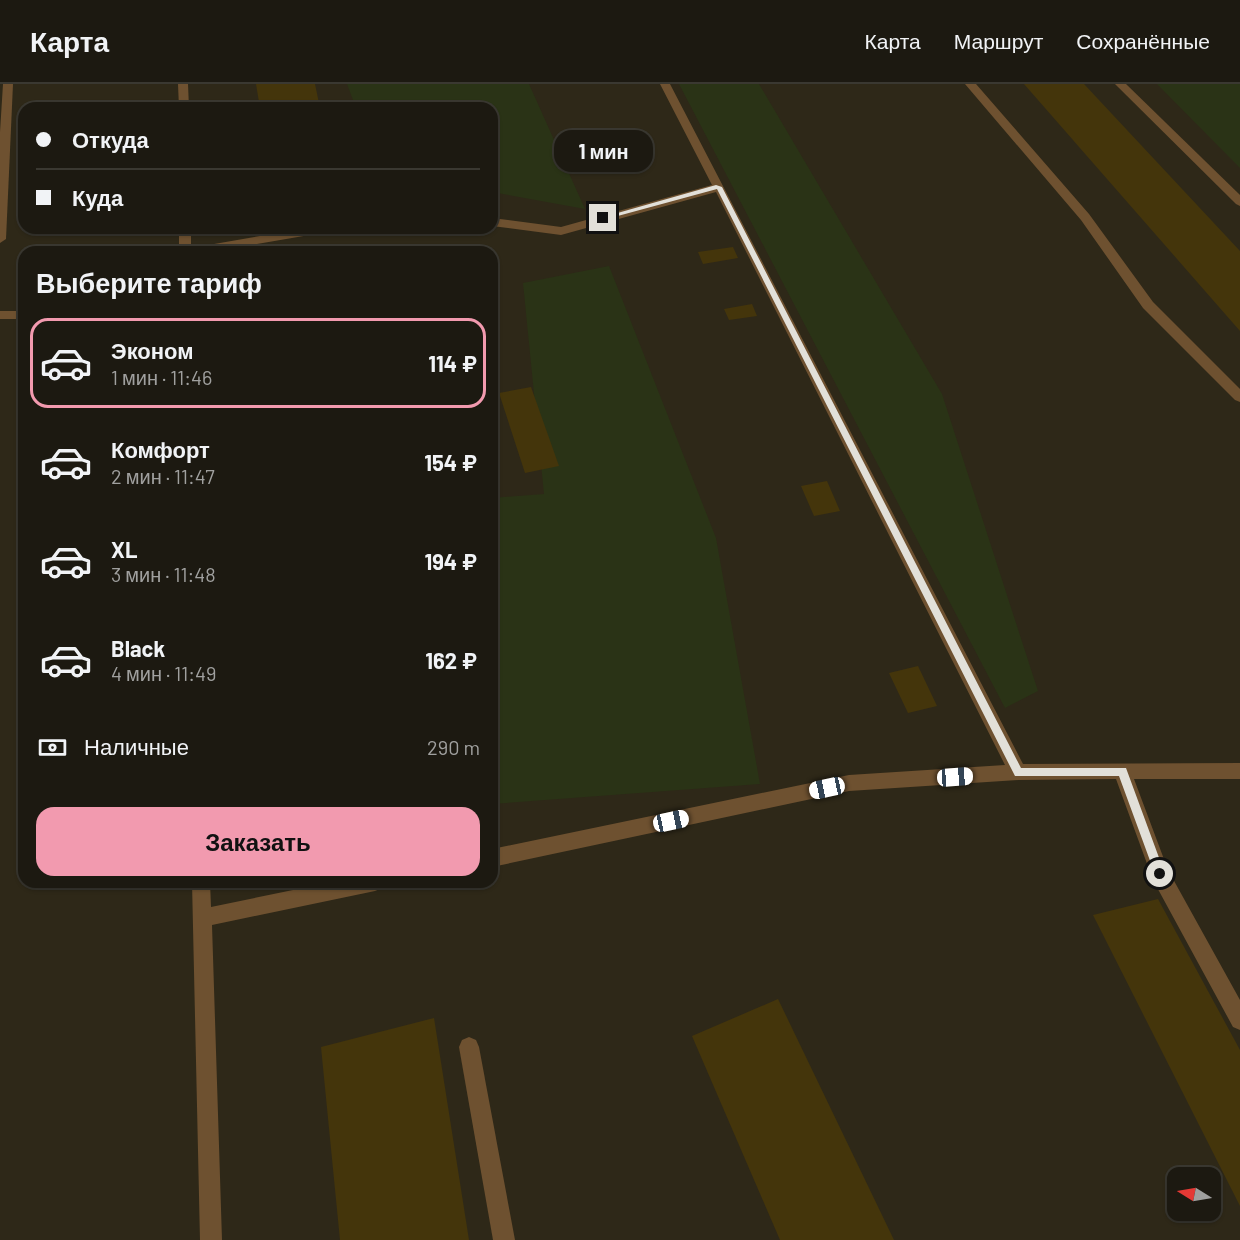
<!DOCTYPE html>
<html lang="ru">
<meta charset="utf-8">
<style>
:root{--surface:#1c1911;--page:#25221a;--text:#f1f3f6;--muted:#a0a09f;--line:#3a3831;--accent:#f29aaf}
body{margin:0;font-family:Barlow,sans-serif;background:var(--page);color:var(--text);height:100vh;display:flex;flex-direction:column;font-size:22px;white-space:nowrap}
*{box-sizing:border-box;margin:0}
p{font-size:20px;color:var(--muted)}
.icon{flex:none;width:33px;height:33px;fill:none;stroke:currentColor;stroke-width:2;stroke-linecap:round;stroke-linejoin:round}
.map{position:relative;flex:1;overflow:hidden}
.panel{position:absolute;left:18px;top:162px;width:480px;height:642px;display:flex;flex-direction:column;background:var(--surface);border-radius:18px;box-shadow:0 2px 4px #0004,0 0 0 2px var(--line)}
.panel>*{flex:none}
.banner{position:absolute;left:18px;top:18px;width:480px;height:132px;border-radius:18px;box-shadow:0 2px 4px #0004,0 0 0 2px var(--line);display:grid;align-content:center;height:132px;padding:0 18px;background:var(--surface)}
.needle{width:39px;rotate:281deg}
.buttons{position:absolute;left:1167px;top:1083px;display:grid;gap:12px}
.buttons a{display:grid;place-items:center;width:54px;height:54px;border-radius:12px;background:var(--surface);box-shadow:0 2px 4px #0004,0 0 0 2px var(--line);font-size:30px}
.end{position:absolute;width:27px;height:27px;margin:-14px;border:8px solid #e2e0d9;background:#111;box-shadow:0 0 0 3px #111}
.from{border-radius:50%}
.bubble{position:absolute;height:42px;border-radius:18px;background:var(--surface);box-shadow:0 2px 4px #0004,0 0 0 2px var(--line);font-size:20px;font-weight:700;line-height:42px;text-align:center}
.car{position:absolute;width:18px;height:36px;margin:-18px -9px;border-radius:8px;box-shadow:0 0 4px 2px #0007;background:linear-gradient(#fff 24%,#345 0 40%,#fff 0 76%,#345 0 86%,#fff 0)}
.banner b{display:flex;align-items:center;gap:21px;height:57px;font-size:22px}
.banner b+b{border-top:2px solid var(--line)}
.banner i{width:15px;height:15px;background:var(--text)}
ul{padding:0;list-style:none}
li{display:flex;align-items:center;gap:18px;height:90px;margin:0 12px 9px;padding:0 6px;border:3px solid transparent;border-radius:18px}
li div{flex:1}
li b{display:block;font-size:22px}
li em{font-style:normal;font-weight:700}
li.selected{border-color:var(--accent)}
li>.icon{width:54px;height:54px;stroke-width:1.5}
h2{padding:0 18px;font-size:27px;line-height:72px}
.pay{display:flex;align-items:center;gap:15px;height:66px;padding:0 18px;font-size:22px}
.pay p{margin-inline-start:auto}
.cta{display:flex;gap:12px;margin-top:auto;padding:12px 18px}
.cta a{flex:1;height:69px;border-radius:18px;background:var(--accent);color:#111;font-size:24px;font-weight:700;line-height:69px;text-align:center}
header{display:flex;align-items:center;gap:36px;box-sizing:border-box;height:84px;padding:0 30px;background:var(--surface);border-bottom:2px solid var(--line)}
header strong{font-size:28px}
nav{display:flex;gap:33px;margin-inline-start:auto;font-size:21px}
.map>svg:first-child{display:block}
.built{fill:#2e2818;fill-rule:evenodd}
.green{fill:#2a3316}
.building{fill:#44350b}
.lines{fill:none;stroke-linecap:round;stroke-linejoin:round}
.lane{fill:#6e5130;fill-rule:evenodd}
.route{fill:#e2e0d9}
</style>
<header>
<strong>Карта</strong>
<nav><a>Карта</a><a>Маршрут</a><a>Сохранённые</a></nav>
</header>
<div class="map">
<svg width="1240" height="1156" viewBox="0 0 1240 1156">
<rect width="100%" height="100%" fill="#252117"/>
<path class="built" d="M0 0H1240V1156H0ZM24 24H492V144H24ZM24 168H492V798H24ZM1178 1094H1210V1126H1178Z"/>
<g class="green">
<path d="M347 0H529L585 125 492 108V24H356Z"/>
<path d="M679 0H759L942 310 1038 607 1005 624Z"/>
<path d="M1157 0H1240V84Z"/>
<path d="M609 182 716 454 760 700 492 720V414L544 410 523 199Z"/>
</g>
<g class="building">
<path d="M256 0H315L320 24H260Z"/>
<path d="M1024 0H1084L1240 167V247Z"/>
<path d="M69 144H112L113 145 68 152Z"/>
<path d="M733 163 738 174 703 180 698 168Z"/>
<path d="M752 220 757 232 729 236 724 225Z"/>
<path d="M531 303 559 382 525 389 499 309Z"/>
<path d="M827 397 840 427 814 432 801 402Z"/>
<path d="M918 582 937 622 908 629 889 589Z"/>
<path d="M1158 815 1240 966V1122L1093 831Z"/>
<path d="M778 915 894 1156H780L692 952Z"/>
<path d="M434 934 469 1156H340L321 963Z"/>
</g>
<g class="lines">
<g class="lane">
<path d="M3 0H13L6 155 0 159V48Z"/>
<path d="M178 0H188L189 24H179Z"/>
<path d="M660 0H670L1023 680 1240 679V695H1134L1168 786 1240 916V946L1233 943 1153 796 1116 695 1018 696 849 707 492 783V765L849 691 1005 681 716 108 561 151 492 142V134L561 143 712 101Z"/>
<path d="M965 0H976L1089 130 1153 218 1240 305V318L1235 316 1143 224 1081 136Z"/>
<path d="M1115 0H1126L1240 111V122L1236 120Z"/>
<path d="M179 144H191V164L306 144H333L327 148 211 168H179Z"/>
<rect x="0" y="227" width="24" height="8"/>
<path d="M192 798H210L211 823 332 798H384L382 804 375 807 212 841 222 1156H200Z"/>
<path d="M469 953 476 956 479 963 515 1156H493L459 963 462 956Z"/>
</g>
</g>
<path class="route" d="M716 101 722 103 1021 684H1126L1165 790 1164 793H1156L1119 692H1015L717 105 603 136 600 134Z"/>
</svg>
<div class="buttons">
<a><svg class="needle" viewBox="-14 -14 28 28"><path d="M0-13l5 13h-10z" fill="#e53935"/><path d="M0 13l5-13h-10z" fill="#a0a09f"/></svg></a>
</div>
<i class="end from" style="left:1160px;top:790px"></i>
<i class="end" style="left:603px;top:134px"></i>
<div class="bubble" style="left:554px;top:46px;width:99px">1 мин</div>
<i class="car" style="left:955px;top:693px;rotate:86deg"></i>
<i class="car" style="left:827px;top:704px;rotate:258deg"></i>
<i class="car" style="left:671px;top:737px;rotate:78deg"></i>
<div class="banner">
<b><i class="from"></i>Откуда</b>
<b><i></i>Куда</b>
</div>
<section class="panel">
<h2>Выберите тариф</h2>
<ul>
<li class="selected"><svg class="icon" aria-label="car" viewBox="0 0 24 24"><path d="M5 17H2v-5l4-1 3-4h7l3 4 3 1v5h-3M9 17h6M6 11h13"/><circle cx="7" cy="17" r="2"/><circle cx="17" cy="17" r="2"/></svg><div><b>Эконом</b><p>1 мин · 11:46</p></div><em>114 ₽</em></li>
<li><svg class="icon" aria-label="car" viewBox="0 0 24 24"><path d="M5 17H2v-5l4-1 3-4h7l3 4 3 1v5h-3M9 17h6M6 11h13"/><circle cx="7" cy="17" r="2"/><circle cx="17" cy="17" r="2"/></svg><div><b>Комфорт</b><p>2 мин · 11:47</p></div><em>154 ₽</em></li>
<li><svg class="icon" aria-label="car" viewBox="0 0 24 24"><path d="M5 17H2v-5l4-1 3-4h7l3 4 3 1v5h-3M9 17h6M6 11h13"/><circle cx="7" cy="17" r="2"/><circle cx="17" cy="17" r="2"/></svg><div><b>XL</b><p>3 мин · 11:48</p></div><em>194 ₽</em></li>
<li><svg class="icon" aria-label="car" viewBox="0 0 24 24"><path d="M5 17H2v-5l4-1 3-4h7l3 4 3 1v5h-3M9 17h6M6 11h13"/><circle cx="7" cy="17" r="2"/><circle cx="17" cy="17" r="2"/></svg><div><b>Black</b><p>4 мин · 11:49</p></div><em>162 ₽</em></li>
</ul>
<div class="pay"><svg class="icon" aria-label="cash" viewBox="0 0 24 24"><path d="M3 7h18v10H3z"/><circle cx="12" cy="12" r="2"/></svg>Наличные<p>290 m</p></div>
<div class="cta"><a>Заказать</a></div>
</section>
</div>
